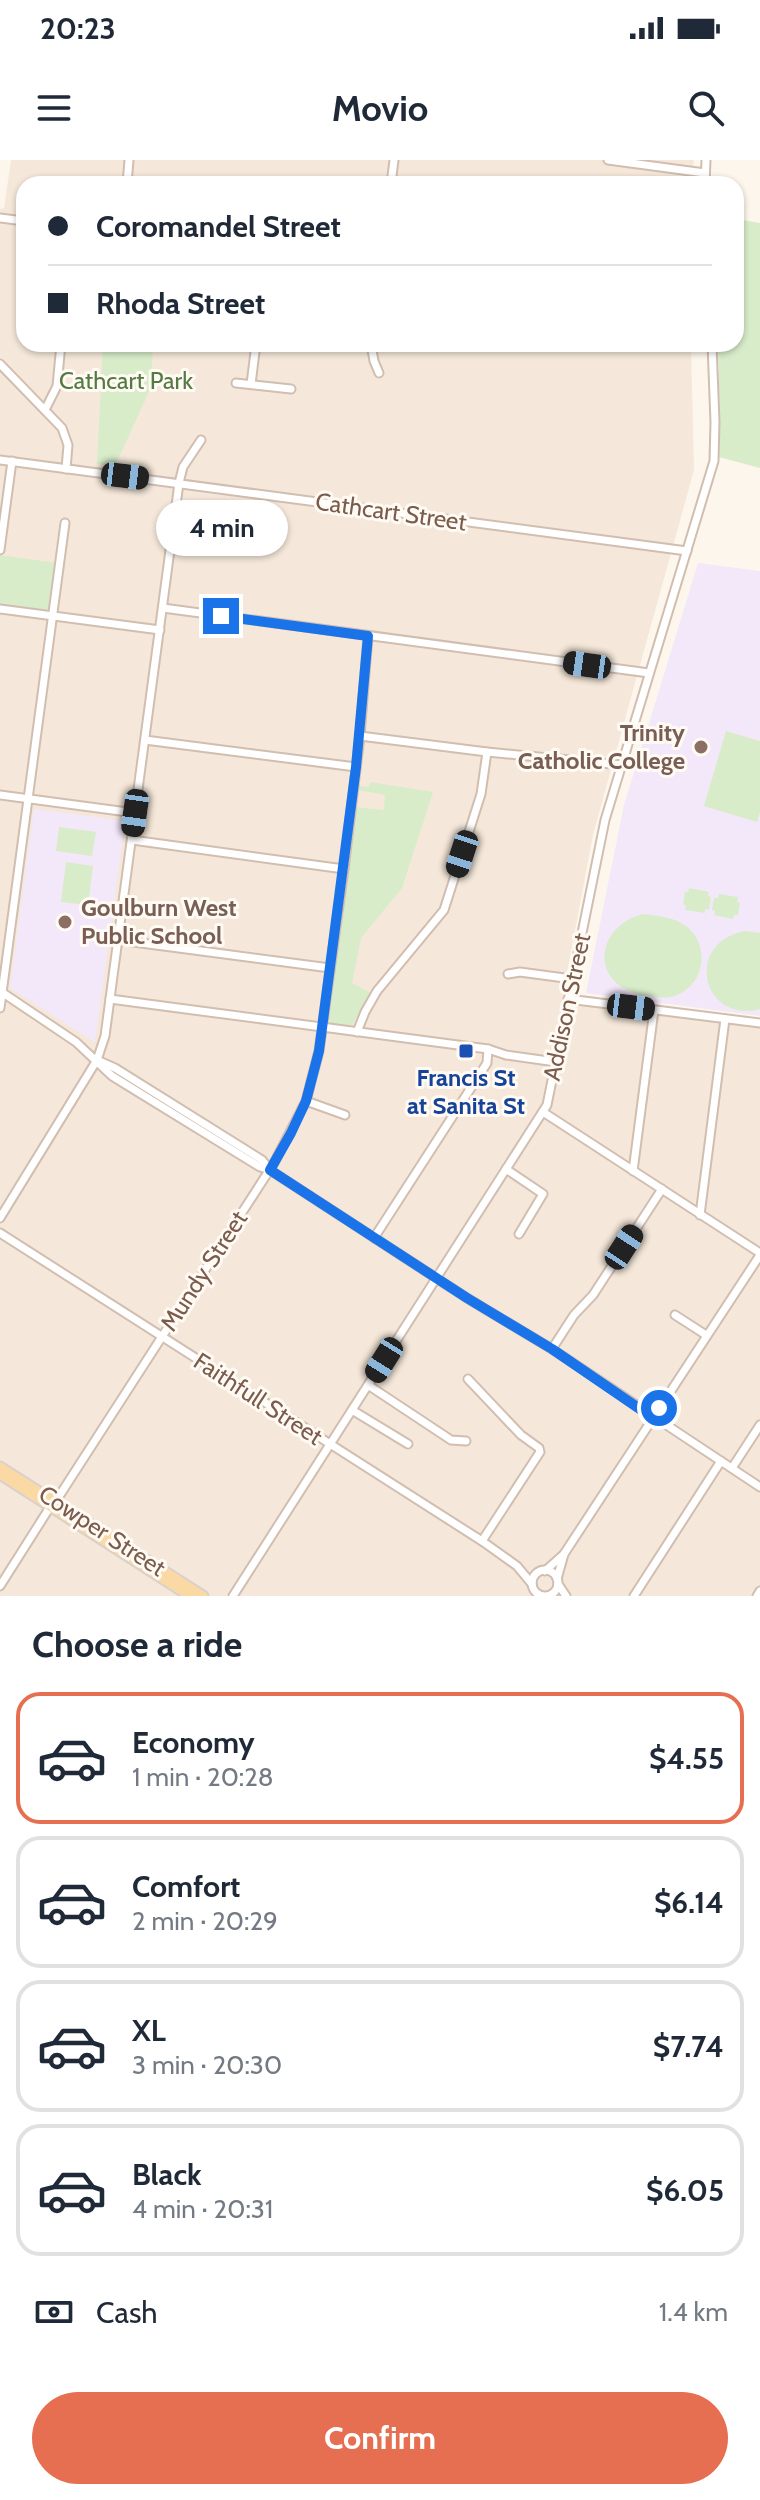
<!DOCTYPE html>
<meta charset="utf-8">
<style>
:root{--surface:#fff;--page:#f2f2f3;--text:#1f2937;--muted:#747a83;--line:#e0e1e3;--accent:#e76f51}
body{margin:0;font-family:Cabin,sans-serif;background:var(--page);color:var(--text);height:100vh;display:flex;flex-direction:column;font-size:30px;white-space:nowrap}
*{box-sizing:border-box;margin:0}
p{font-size:26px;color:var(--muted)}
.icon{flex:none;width:44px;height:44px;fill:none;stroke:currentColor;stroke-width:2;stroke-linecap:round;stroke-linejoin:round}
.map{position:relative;height:1436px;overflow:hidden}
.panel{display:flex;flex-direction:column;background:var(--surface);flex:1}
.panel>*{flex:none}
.banner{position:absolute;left:16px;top:16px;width:728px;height:176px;border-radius:24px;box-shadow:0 2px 6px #0004;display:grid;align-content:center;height:176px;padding:0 32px;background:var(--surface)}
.end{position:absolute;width:36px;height:36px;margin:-18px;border:10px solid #1a73e8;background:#fff;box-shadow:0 0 0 4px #fff}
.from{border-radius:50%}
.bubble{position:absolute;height:56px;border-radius:28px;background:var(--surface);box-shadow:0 2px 6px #0004;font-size:26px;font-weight:700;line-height:56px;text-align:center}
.car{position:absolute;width:24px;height:48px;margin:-24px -12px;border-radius:10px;box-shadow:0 0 6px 2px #0007;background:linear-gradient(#222 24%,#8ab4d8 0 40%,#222 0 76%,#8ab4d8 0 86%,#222 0)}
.banner b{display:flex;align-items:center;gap:28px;height:76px;font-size:30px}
.banner b+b{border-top:2px solid var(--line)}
.banner i{width:20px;height:20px;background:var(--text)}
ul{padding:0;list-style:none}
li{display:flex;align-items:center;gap:24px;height:132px;margin:0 16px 12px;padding:0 16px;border:4px solid var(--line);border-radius:24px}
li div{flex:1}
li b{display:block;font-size:30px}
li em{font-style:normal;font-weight:700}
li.active{border-color:var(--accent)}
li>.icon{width:72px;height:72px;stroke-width:1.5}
h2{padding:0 32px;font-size:36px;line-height:96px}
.pay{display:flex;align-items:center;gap:20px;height:88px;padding:0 32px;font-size:30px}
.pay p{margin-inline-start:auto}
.cta{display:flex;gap:16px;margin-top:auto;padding:16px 32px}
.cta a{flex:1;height:92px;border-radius:48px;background:var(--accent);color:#fff;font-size:32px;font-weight:700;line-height:92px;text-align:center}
.status{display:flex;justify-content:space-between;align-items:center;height:56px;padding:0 40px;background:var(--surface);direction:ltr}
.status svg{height:22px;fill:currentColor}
header{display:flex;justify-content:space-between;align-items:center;height:104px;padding:0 32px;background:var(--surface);font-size:36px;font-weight:700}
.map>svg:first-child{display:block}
.residential{fill:#f5e8da}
.education{fill:#f3e8fa}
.green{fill:#d8ecc9}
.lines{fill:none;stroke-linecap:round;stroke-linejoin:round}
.minor-casing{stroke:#d1beb0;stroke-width:11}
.major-casing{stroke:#dad1cd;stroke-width:13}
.minor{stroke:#fff;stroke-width:7}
.major{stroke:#fbd9a5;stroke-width:9}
.route{stroke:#1a73e8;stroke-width:10}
.education-dot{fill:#8d6e63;stroke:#fffaf3;stroke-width:3}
.transit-dot{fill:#1a4fb4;stroke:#fffaf3;stroke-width:3}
.labels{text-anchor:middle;stroke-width:6;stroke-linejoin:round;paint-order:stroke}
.park-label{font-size:24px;fill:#537a41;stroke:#fffaf3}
.street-label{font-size:24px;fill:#7a5c4d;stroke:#fffaf3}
.education-label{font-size:24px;font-weight:bold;fill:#785e54;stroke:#fffaf3;text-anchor:end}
.transit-label{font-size:24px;font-weight:bold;fill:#164399;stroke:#fffaf3}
</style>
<div class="status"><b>20:23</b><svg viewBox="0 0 49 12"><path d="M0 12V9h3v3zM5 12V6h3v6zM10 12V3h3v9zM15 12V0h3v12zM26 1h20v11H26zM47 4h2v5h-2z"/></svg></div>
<header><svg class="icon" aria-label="menu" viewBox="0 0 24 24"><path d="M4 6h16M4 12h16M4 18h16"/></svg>Movio<svg class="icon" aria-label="search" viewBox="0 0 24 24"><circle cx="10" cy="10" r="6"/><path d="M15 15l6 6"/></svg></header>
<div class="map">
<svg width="760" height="1436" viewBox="0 0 760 1436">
<rect width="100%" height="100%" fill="#fdf6ec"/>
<path class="residential" d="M11 0H694L690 24H24V184H691L694 310 593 675 563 834 760 863V1436H0V49L4 48Z"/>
<g class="education">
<path d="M698 403 760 411V856L586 833 624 645Z"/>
<path d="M34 649 125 661 95 882 10 828Z"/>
</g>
<g class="green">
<path d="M736 59 760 63V308L719 297 720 273 718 184H736Z"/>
<path d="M103 184H153L151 227 115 306 97 304Z"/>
<path d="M0 395 57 403 51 448 48 451 0 446Z"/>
<path d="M726 571 760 581V652L757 662 704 646Z"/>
<path d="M370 622 433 632 402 728 361 778 352 823 371 833 352 865H333L328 860V855L356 647 384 650 385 635 358 630V626L369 627Z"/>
<path d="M59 667 96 672 92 696 56 691Z"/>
<path d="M66 702 93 706 88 745 61 742Z"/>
<path d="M689 728 709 732 708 736 711 737 709 750 705 749V753L685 750 686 745H683L685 732H688Z"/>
<path d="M719 734 738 737 737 742 740 743 738 755H734L733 759 714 755 715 751 712 750 714 738H718Z"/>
<path d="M644 754C658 756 674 757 686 766 709 783 706 820 681 833 671 839 662 838 651 836 643 835 634 834 627 830 588 810 604 762 644 754Z"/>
<path d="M745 771 760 773V849C702 864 683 783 745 771Z"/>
</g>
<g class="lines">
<g class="minor-casing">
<g id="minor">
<path d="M608 0 705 13"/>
<path d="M127 24 129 0"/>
<path d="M391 24 394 0"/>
<path d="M705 24 706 0"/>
<path d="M0 58 24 61"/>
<path d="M371 184 374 201 379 213"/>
<path d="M0 204 62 268 68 285 66 309"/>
<path d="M236 223 291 229"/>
<path d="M251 224 256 184"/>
<path d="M45 250 57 226 61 184"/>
<path d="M0 300 687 391"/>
<path d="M0 390 12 301"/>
<path d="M163 448 649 513"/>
<path d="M0 449 160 470"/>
<path d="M360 576 487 592 622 605"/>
<path d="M145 580 356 607"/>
<path d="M0 635 135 653"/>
<path d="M132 680 344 709"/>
<path d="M118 780 330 808"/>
<path d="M508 814 520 812 572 819"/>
<path d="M0 831 76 882 112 916 260 1007 270 1010"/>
<path d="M110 839 488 889 506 895 556 902"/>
<path d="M568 839 760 863"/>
<path d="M0 848 65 363"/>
<path d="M357 872 365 852 377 831 444 750 481 634 487 592"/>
<path d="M97 900 115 908 262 1000 270 1010 467 1138 552 1189 760 1327"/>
<path d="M306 941 345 955"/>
<path d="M543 952 760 1093"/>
<path d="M506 1009 543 1034 519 1074"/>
<path d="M633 1011 654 850"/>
<path d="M700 1055 725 859"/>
<path d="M0 1058 97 900 105 876 179 323 183 307 201 280"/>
<path d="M0 1073 482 1381 517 1406 532 1424"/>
<path d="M374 1078 487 903 488 889"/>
<path d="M675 1155 706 1175"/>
<path d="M552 1189 574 1155 593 1135 662 1029"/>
<path d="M468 1219 521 1275 539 1288 540 1292 482 1381"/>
<path d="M368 1225 451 1280 466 1281"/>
<path d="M352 1250 408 1284"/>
<path d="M732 1308 760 1265"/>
<path d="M56 1341 274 1003 306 941 319 891 344 709 360 576 368 476"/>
<circle cx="545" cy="1423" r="13"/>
<path d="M545 1411 564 1394"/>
<path d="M557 1419 564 1394 760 1095"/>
<path d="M558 1424 566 1436"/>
<path d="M0 1426 50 1347"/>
<path d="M233 1436 547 945 605 660 714 301 715 262 712 184"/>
<path d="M634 1436 721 1301"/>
<path d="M757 1436 760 1431"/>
</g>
</g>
<g class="major-casing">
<g id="major">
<path d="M0 1307 203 1436"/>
<path d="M0 1314 190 1436"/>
</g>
</g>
<use href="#minor" class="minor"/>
<use href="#major" class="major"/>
</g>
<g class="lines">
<path class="route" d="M221 456 368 476 356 607 319 891 306 941 291 973 270 1010 467 1138 552 1189 653 1258 659 1248"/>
</g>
<g class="education-dot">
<circle cx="701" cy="587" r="8"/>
<circle cx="65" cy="762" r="8"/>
</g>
<rect class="transit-dot" x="458" y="883" width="16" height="16" rx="4"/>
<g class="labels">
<g class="park-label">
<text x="126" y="229">Cathcart Park</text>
</g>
<g class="street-label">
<text transform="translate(391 352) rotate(8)" y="8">Cathcart Street</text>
<text transform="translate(567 847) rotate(-78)" y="8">Addison Street</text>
<text transform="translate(204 1111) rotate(-57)" y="8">Mundy Street</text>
<text transform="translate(258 1239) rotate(33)" y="8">Faithfull Street</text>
<text transform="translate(102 1371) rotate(33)" y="8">Cowper Street</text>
</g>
<g class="education-label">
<text x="685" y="581">Trinity<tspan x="685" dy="28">Catholic College</tspan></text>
<text x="81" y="756" text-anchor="start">Goulburn West<tspan x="81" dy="28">Public School</tspan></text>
</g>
<g class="transit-label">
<text x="466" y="926">Francis St<tspan x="466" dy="28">at Sanita St</tspan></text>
</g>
</g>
</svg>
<i class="end from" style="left:659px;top:1248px"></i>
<i class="end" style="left:221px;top:456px"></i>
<div class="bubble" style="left:156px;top:340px;width:132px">4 min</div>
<i class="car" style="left:125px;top:316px;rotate:97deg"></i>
<i class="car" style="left:587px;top:505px;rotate:278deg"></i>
<i class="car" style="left:135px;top:653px;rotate:188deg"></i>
<i class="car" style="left:462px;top:694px;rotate:198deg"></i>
<i class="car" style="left:631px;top:847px;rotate:97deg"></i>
<i class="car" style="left:624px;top:1087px;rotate:33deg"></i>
<i class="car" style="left:384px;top:1200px;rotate:212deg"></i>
<div class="banner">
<b><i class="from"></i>Coromandel Street</b>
<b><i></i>Rhoda Street</b>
</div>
</div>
<section class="panel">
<h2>Choose a ride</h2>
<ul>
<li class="active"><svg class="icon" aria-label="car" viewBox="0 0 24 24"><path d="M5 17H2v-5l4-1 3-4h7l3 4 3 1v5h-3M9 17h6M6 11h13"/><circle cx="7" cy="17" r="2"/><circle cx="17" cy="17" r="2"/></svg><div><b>Economy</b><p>1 min · 20:28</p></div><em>$4.55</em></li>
<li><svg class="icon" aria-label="car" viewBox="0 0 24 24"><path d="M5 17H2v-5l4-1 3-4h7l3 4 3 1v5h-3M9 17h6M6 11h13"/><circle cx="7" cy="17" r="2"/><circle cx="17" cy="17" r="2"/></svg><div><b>Comfort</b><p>2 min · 20:29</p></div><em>$6.14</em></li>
<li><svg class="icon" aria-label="car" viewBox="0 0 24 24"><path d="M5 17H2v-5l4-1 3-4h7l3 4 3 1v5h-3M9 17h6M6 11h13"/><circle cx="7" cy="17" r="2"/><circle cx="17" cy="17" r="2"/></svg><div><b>XL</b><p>3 min · 20:30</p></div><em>$7.74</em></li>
<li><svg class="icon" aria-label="car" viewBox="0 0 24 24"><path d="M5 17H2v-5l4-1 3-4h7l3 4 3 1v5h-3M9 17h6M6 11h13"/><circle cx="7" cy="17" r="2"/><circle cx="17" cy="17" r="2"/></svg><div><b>Black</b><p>4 min · 20:31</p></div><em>$6.05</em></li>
</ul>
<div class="pay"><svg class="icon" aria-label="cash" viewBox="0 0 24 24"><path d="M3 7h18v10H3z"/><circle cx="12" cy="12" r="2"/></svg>Cash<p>1.4 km</p></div>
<div class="cta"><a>Confirm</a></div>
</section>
